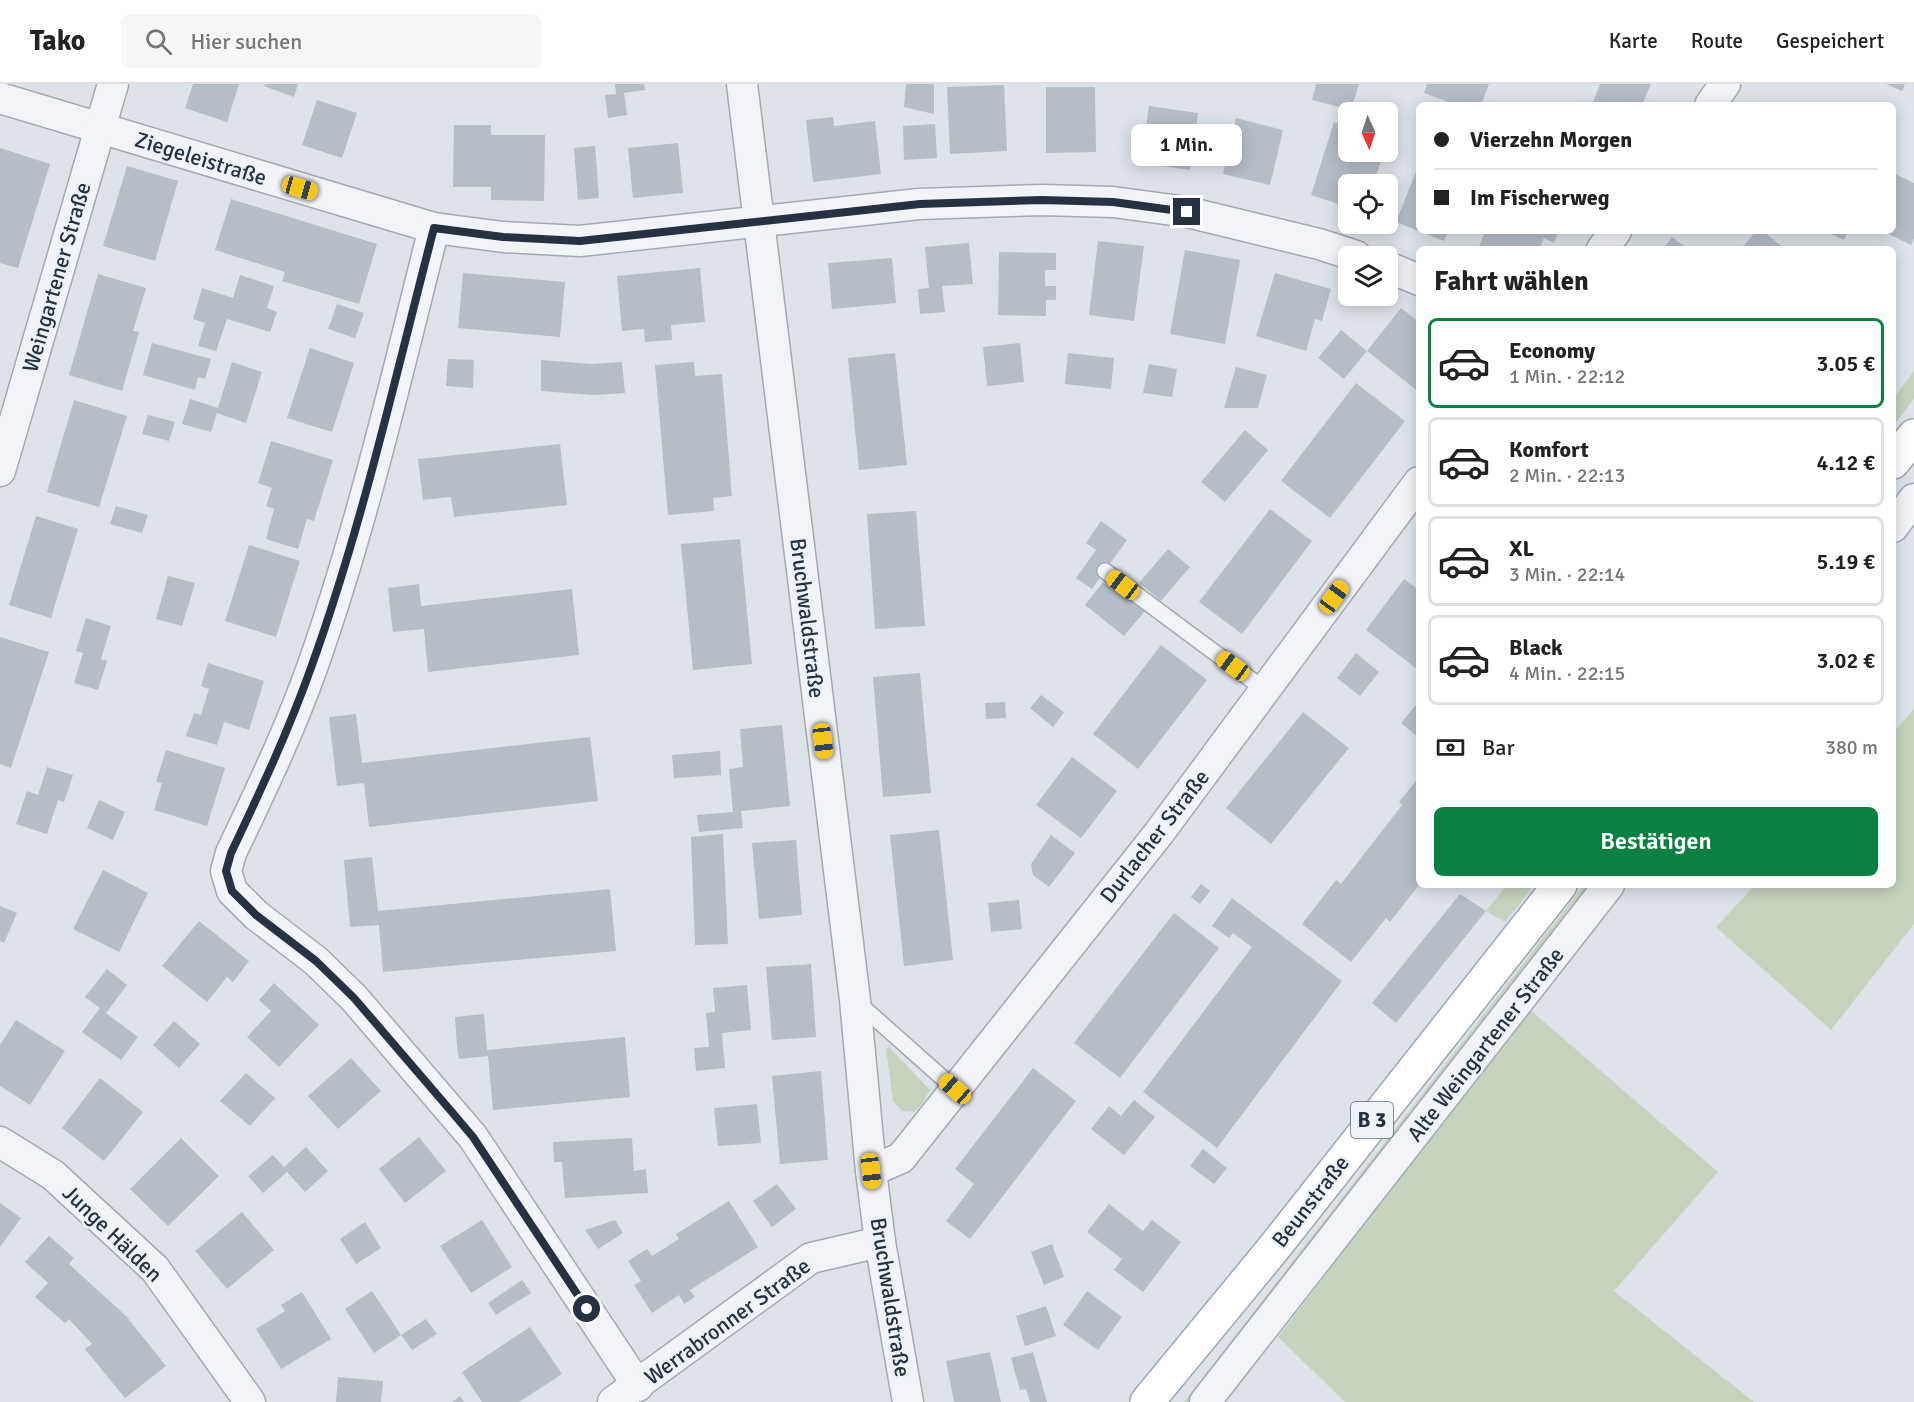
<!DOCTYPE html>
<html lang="de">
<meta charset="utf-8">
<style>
:root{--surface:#fff;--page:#f6f6f6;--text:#222;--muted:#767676;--line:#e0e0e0;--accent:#0b8043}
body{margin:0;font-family:Signika,sans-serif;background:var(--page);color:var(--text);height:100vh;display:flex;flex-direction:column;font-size:22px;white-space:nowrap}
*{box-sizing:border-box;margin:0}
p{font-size:20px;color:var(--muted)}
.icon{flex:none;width:33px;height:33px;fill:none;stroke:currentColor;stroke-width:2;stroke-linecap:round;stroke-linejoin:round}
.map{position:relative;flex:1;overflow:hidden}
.panel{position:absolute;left:1416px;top:162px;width:480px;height:642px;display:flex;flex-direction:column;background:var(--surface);border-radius:9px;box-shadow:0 3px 15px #0003}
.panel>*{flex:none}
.top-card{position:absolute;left:1416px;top:18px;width:480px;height:132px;border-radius:9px;box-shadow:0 3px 15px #0003;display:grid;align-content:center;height:132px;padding:0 18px;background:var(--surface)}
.needle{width:39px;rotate:177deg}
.tools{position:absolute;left:1338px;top:18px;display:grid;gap:12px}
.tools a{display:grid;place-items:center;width:60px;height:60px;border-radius:9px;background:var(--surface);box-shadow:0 3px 15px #0003;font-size:30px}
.end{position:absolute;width:27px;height:27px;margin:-14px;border:8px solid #263241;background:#fff;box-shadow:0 0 0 3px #fff}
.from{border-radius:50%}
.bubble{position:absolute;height:42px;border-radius:9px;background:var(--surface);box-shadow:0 3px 15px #0003;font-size:20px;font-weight:600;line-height:42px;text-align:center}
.car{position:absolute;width:18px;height:36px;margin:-18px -9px;border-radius:8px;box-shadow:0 0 4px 2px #0007;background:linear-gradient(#f5c518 24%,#345 0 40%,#f5c518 0 76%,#345 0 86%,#f5c518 0)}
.top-card b{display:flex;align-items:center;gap:21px;height:57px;font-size:22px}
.top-card b+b{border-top:2px solid var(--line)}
.top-card i{width:15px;height:15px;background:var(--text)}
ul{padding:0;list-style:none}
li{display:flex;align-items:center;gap:18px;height:90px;margin:0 12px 9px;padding:0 6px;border:3px solid var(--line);border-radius:9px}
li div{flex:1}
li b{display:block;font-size:22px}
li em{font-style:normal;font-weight:600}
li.selected{border-color:var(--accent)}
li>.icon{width:54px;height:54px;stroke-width:1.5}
h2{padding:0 18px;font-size:27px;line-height:72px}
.pay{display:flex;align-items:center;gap:15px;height:66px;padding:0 18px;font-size:22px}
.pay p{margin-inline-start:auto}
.action{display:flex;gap:12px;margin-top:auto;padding:12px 18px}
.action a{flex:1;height:69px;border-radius:9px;background:var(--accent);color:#fff;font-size:24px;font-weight:600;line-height:69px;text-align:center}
header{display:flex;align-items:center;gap:36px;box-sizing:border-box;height:84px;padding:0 30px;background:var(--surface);border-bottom:2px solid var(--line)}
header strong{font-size:28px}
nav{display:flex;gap:33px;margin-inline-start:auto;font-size:21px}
.search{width:420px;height:54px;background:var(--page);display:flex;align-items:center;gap:15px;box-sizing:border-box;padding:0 21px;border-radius:9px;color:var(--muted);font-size:22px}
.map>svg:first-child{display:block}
.green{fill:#c5d3be}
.building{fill:#b5bdc6}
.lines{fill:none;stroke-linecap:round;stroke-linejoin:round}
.lane-casing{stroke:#a3aab3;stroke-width:18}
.street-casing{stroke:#a3aab3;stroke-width:33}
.primary-casing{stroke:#9ca8b5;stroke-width:36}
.lane{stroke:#f1f3f7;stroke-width:15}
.street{stroke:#f1f3f7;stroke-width:30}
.primary{stroke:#fff;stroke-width:33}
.route{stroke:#263241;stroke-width:8}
.labels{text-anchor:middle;stroke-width:5;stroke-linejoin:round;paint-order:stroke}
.shield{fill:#edf2f6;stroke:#626c77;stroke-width:1.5}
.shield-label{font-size:21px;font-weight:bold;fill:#263241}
.street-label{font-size:22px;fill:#263241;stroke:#edf2f6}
</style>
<header>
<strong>Tako</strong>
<div class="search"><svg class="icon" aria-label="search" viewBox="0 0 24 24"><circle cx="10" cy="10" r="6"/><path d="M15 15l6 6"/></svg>Hier suchen</div>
<nav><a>Karte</a><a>Route</a><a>Gespeichert</a></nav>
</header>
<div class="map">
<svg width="1914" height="1318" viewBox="0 0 1914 1318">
<rect width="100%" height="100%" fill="#dee3e9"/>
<g class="green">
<path d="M1914 287V315L1893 342V315Z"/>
<path d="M1914 625V840L1831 946 1716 843 1755 801H1893V649Z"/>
<path d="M1507 801H1534L1505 838 1486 827Z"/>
<path d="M1584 801H1598L1203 1318H1184Z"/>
<path d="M1529 925 1718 1088 1614 1207 1754 1318H1345L1278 1253Z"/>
<path d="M889 963 930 1006 922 1020 914 1028 902 1027 893 1017 886 965Z"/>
</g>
<g class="building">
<path d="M193 0H239L227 38 185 24Z"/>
<path d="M265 0H298L294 13 264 2Z"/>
<path d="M615 0H644L645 6 624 9 627 31 608 34 605 11 616 10Z"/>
<path d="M906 0H934V30L904 23Z"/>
<path d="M1316 0H1359L1351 26 1312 16Z"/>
<path d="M1427 0H1489L1481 21H1456L1424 9Z"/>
<path d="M1600 0H1651L1642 21H1592Z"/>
<path d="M1886 0H1905L1902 7Z"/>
<path d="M1004 1 1007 67 950 70 947 3Z"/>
<path d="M1046 3H1095L1096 68 1046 69Z"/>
<path d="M317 16 357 29 342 74 302 61Z"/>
<path d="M1149 22 1198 29 1190 86 1141 79Z"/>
<path d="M833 33 834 42 875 37 881 90 813 98 806 36Z"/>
<path d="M1236 34 1283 46 1270 101 1223 90Z"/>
<path d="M1334 38 1348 43V68H1384L1373 100H1348V123L1311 111Z"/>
<path d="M935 40 937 74 904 76 903 42Z"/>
<path d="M454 41H491V51H545L544 117 491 116V103H453Z"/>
<path d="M678 59 683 109 633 114 628 64Z"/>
<path d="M595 62 599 114 578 116 574 64Z"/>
<path d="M0 64 50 80 18 184 0 179Z"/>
<path d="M1419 80V147H1448L1444 157 1396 138Z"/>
<path d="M127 82 178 97 155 177 103 162Z"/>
<path d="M1893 89 1914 99V154L1911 161 1883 147H1893Z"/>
<path d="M231 115 377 160 359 220 282 197 285 188 215 166Z"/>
<path d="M1485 147H1559L1554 159 1544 154 1539 165H1478Z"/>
<path d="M1756 147H1763L1785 165H1741Z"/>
<path d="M1824 147H1848L1844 156Z"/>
<path d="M1672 153 1688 165H1663Z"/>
<path d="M1098 157 1144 162 1134 237 1089 231Z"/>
<path d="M969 159 973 200 942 202 945 228 920 230 918 205 929 204 925 163Z"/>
<path d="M1185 166 1240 176 1225 260 1170 250Z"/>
<path d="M999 168 1056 169V186H1045V202H1056V216H1046V232L998 231Z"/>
<path d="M892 174 896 219 832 225 828 179Z"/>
<path d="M700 184 705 238 671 241 672 256 645 258 644 245 622 247 617 192Z"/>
<path d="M463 189 565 198 560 253 458 244Z"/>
<path d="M1275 189 1331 205 1322 237 1315 235 1306 267 1256 252Z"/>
<path d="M98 190 146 204 133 247 139 248 122 307 69 291Z"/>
<path d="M240 191 274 202 267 224 277 228 270 248 227 235 216 267 198 262 205 239 193 235 202 204 233 214Z"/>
<path d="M337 220 364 229 355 254 328 245Z"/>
<path d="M1401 224 1419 238V308L1367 267Z"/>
<path d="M1341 246 1367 267 1344 295 1318 274Z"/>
<path d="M152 259 211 275 205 295 198 293 195 306 143 291Z"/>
<path d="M1020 259 1024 298 987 302 983 263Z"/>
<path d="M310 264 354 279 332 348 287 334Z"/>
<path d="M895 269 907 381 859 386 848 274Z"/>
<path d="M1068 269 1114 274 1111 305 1065 300Z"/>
<path d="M448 275 474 276 473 304 446 302Z"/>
<path d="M541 276 592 280 622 278 625 309 594 311 541 307Z"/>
<path d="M232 278 262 288 246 339 217 329 211 348 182 340 190 315 218 324Z"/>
<path d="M694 278 695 292 722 290 732 412 713 414 714 427 668 431 655 281Z"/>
<path d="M1149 280 1177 285 1172 313 1143 309Z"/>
<path d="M1236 283 1267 291 1258 324H1224Z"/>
<path d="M1356 299 1405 337 1330 434 1281 397Z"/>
<path d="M74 316 127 332 99 423 47 408Z"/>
<path d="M148 331 175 338 169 357 142 350Z"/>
<path d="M1245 346 1268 366 1225 418 1201 398Z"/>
<path d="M271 357 333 376 314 437 307 435 298 465 266 455 274 425 266 422 272 404 258 399Z"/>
<path d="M560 360 567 421 454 433 451 413 423 416 418 375Z"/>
<path d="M116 422 148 431 142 449 110 440Z"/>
<path d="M1270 425 1312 457 1242 550 1199 518Z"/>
<path d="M916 427 925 542 875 545 867 430Z"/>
<path d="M36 432 78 445 51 534 9 521Z"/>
<path d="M1101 437 1127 456 1092 505 1076 494 1096 466 1086 459Z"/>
<path d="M740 455 752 580 693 586 681 460Z"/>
<path d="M249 461 300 477 276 553 225 537Z"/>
<path d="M1168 465 1190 483 1161 517 1139 499Z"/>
<path d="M168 492 195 499 182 542 156 535Z"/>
<path d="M1404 495 1419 506 1417 585 1366 546Z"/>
<path d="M1103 498 1114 506 1115 504 1145 527 1124 552 1085 521Z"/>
<path d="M419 500 421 522 572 505 579 571 428 588 424 545 393 548 391 533 388 504Z"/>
<path d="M86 534 111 542 101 575 107 577 98 606 74 599 83 569 76 567Z"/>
<path d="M0 553 49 568 11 684 0 680Z"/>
<path d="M1161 561 1207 596 1138 685 1093 650Z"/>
<path d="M1356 569 1379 588 1360 612 1337 594Z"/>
<path d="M208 579 264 597 249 646 224 638 217 661 186 652 194 629 201 631 209 605 201 602Z"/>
<path d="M920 589 931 709 883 713 873 593Z"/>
<path d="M1041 611 1064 628 1053 643 1030 624Z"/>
<path d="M1419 617V654L1401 639Z"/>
<path d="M1005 618 1006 634 986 635 985 619Z"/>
<path d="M1303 628 1349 664 1271 760 1226 724Z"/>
<path d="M356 630 362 679 590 653 598 717 369 743 364 699 337 702 332 659 329 633Z"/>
<path d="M782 641 790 722 741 727 743 744 699 748 697 731 733 728 729 685 743 683 740 645Z"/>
<path d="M166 666 225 684 207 742 154 726 162 699 156 698Z"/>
<path d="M720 667 721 691 674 694 672 671Z"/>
<path d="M1072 673 1117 707 1081 754 1036 721Z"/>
<path d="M47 683 73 691 64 718 58 716 47 750 16 740 27 707 38 711Z"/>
<path d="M1419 693V801L1390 838 1386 834 1351 878 1302 840 1336 796 1341 800 1402 721 1399 718Z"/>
<path d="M99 716 125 728 113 756 87 744Z"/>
<path d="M939 746 953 876 904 882 890 751Z"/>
<path d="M723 750 728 860 695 861 691 753Z"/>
<path d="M1051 751 1075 769 1049 803 1033 791 1031 780Z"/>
<path d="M796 756 802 831 759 835 752 759Z"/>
<path d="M372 773 378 827 610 805 616 867 383 888 379 841 350 843 344 776Z"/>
<path d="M103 786 148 809 119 868 73 845Z"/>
<path d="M1201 800 1210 807 1200 820 1191 813Z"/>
<path d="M1460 810 1486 827 1396 939 1372 919Z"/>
<path d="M1232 814 1342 897 1217 1064 1143 1008 1252 863 1233 849 1229 854 1212 842Z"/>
<path d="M1019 816 1022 845 991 848 988 819Z"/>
<path d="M0 822 17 829 4 859 0 857Z"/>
<path d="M1174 829 1219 864 1120 994 1074 959Z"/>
<path d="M199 837 249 877 233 898 227 893 207 918 162 882Z"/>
<path d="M811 880 816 953 772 956 766 883Z"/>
<path d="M107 885 127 901 106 929 138 953 121 976 82 948 100 924 85 913Z"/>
<path d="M274 899 319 941 279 983 247 953 271 927 259 916Z"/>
<path d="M747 901 751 946 722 949 725 984 696 987 694 964 709 963 706 929 715 928 713 904Z"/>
<path d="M484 930 487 966 625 953 630 1013 493 1026 488 972 459 975 457 962 455 933Z"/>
<path d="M16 936 65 967 30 1021 0 1002V961Z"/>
<path d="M174 937 200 960 179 984 153 961Z"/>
<path d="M351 974 381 1007 338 1045 308 1012Z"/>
<path d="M1033 984 1076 1017 970 1155 946 1137 974 1100 955 1085Z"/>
<path d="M821 987 828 1076 780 1080 772 992Z"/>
<path d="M246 989 275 1014 250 1042 220 1017Z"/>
<path d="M100 994 143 1028 104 1077 62 1044Z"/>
<path d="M1134 1016 1155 1033 1124 1071 1091 1045 1109 1022 1121 1032Z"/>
<path d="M757 1020 761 1059 718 1062 714 1024Z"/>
<path d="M419 1053 446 1087 405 1119 379 1085Z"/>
<path d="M181 1054 219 1092 168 1142 130 1105Z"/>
<path d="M632 1054 634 1087 646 1085 648 1109 565 1114 562 1078H554L553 1058Z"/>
<path d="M306 1063 328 1087 305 1108 287 1088 263 1109 248 1092 273 1071 284 1083Z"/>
<path d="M1203 1065 1227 1084 1214 1100 1190 1082Z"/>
<path d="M777 1100 796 1125 772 1143 753 1117Z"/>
<path d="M729 1117 758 1163 690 1206 695 1213 684 1220 679 1211 652 1229 634 1201 641 1197 628 1177 647 1165 652 1172 679 1155 676 1150Z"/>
<path d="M0 1119 21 1134 0 1163Z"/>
<path d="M1109 1120 1143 1147 1152 1136 1181 1158 1143 1208 1114 1186 1122 1175 1087 1148Z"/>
<path d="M242 1128 274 1166 227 1205 195 1167Z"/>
<path d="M482 1136 512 1183 471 1209 440 1162Z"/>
<path d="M615 1136 623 1149 598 1165 585 1146Z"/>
<path d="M365 1138 381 1164 356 1180 340 1155Z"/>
<path d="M49 1152 74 1174 69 1180 126 1232 166 1282 125 1314 85 1265 92 1260 69 1235 65 1239 35 1213 48 1199 25 1178Z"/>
<path d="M1052 1160 1064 1193 1044 1201 1031 1168Z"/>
<path d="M522 1196 531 1209 496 1231 488 1219Z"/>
<path d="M372 1207 401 1251 374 1269 345 1225Z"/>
<path d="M1087 1207 1122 1233 1098 1266 1063 1241Z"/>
<path d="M302 1208 331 1255 281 1285 256 1245 285 1227 281 1221Z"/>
<path d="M1046 1222 1056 1252 1025 1262 1016 1232Z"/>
<path d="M426 1235 437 1250 412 1266 401 1251Z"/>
<path d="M530 1243 562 1290 519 1318H482L462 1288Z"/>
<path d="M990 1268 1001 1318H954L946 1277Z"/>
<path d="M1033 1268 1047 1318H1030L1026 1305 1020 1306 1011 1274Z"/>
<path d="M338 1293 383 1297 381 1318H336Z"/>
<path d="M460 1312 464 1318H452Z"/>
</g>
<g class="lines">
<g class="lane-casing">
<g id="lane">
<path d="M1105 487 1265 606"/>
<path d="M857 918 955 1005"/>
</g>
</g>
<g class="street-casing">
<g id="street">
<path d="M742 0 855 916 871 1087 880 1158 908 1318"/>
<path d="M0 14 434 144 503 153 580 157 919 120 1042 116 1113 118 1187 128 1319 160 1356 172"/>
<path d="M1710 21 1725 0"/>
<path d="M434 144C397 290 363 439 313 581 290 646 260 708 231 769L226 787 232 807 256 831 316 877 354 914 473 1053 638 1302"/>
<path d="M1602 165 1616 147"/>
<path d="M1388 183 1419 196"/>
<path d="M0 387 113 0"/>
<path d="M1893 443 1914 415"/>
<path d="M0 1058 53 1091 155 1185 250 1318"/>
<path d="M871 1087 901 1074 1159 749 1419 398"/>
<path d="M613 1318 811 1174 880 1158"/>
<path d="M1205 1318 1609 801"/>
</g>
</g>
<g class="primary-casing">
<g id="primary">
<path d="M1893 378 1914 352"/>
<path d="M1147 1318 1273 1165 1560 801"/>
</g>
</g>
<use href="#lane" class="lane"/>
<use href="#street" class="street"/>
<use href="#primary" class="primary"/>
</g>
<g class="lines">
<path class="route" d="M587 1225 473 1053 451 1027 354 914 316 877 256 831 232 807 226 787 231 769C260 708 289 646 312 581 363 439 396 290 434 144L503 153 580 157 920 120 1042 116 1113 118 1187 128"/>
</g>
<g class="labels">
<rect class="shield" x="1351" y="1018" width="42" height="36" rx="4.5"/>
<g class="shield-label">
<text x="1372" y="1043">B 3</text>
</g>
<g class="street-label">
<text transform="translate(201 74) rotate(17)" y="8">Ziegeleistraße</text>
<text transform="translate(56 193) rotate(-74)" y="8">Weingartener Straße</text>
<text transform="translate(808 534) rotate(83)" y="8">Bruchwaldstraße</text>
<text transform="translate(1154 752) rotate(-52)" y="8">Durlacher Straße</text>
<text transform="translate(1485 960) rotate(-52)" y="8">Alte Weingartener Straße</text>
<text transform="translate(1310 1117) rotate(-52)" y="8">Beunstraße</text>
<text transform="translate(113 1149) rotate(44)" y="8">Junge Hälden</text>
<text transform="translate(891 1213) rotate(81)" y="8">Bruchwaldstraße</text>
<text transform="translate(727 1237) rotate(-36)" y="8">Werrabronner Straße</text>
</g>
</g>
</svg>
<div class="tools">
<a><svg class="needle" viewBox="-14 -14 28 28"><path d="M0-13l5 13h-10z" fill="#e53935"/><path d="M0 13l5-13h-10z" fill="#767676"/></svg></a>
<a><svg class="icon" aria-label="locate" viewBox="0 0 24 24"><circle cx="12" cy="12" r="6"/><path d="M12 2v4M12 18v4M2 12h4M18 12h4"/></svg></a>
<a><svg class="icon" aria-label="layers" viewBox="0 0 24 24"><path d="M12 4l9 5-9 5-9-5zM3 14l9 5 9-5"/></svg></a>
</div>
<i class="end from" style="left:587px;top:1225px"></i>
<i class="end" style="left:1187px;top:128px"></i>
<div class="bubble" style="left:1131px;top:40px;width:111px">1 Min.</div>
<i class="car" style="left:300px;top:104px;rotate:106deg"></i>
<i class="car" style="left:1123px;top:501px;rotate:307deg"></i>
<i class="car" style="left:1334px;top:513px;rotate:36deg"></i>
<i class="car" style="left:1233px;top:582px;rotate:306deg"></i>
<i class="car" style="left:823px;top:657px;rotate:173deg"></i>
<i class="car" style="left:955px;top:1005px;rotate:311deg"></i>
<i class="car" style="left:871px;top:1087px;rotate:173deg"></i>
<div class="top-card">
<b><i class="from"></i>Vierzehn Morgen</b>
<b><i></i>Im Fischerweg</b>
</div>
<section class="panel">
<h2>Fahrt wählen</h2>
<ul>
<li class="selected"><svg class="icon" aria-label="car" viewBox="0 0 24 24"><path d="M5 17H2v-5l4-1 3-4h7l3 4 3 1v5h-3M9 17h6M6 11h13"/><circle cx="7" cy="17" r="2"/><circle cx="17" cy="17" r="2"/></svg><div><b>Economy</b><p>1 Min. · 22:12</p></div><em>3.05 €</em></li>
<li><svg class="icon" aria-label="car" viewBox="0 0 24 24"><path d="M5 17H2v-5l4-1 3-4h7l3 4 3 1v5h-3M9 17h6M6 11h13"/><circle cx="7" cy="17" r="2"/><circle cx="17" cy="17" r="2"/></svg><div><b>Komfort</b><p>2 Min. · 22:13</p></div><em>4.12 €</em></li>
<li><svg class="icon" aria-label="car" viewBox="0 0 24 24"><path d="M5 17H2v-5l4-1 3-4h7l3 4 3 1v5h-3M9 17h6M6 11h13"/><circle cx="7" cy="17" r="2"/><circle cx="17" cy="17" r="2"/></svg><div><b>XL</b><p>3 Min. · 22:14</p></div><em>5.19 €</em></li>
<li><svg class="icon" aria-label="car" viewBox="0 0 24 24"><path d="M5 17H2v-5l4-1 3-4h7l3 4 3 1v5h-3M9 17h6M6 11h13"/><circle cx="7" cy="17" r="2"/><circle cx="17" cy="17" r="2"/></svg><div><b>Black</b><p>4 Min. · 22:15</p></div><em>3.02 €</em></li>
</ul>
<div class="pay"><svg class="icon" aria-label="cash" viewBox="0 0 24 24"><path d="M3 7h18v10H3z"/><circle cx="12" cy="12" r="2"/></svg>Bar<p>380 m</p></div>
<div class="action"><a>Bestätigen</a></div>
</section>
</div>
